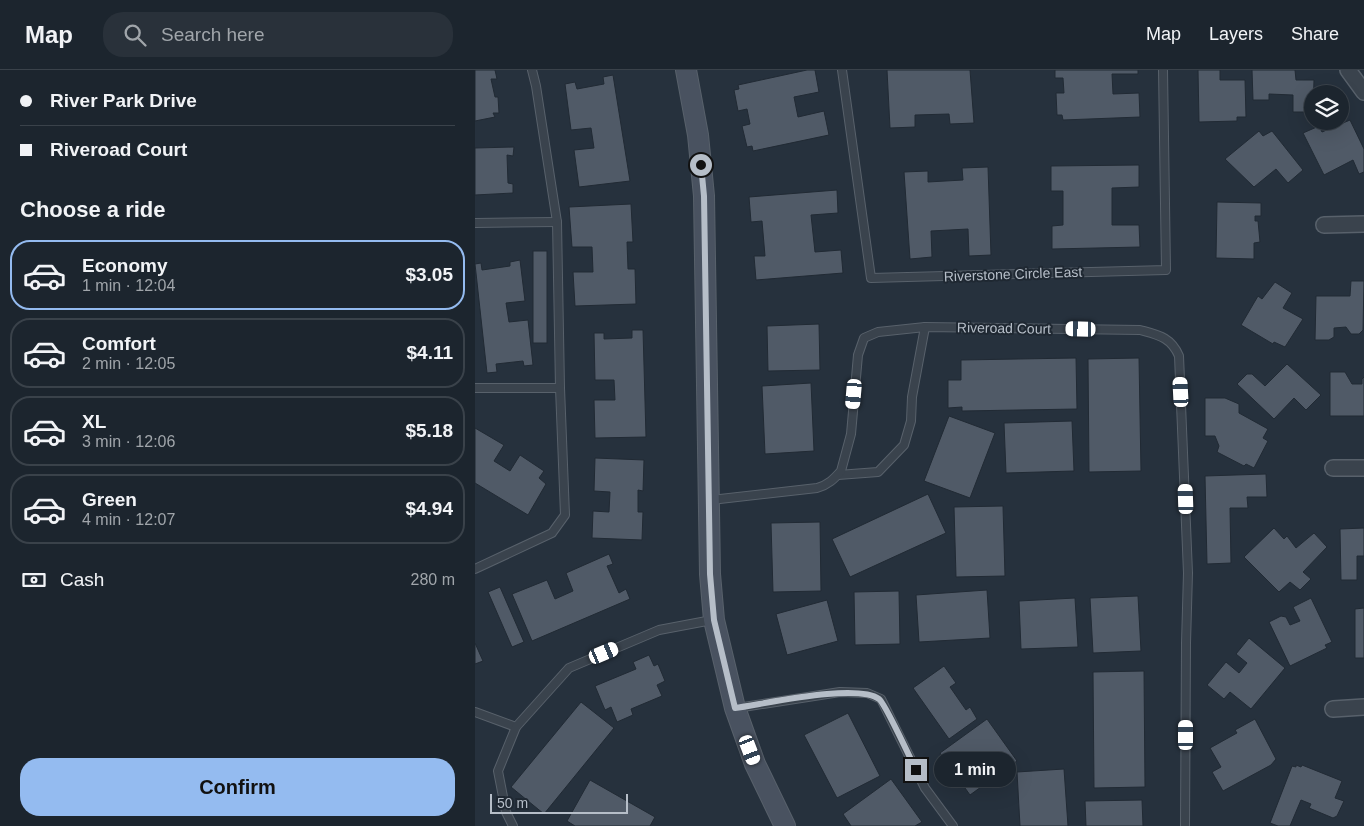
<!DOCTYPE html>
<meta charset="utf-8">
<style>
:root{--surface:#1c252e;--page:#29313a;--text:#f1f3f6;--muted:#a0a5aa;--line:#3a424a;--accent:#94bbf0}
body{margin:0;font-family:Arial,sans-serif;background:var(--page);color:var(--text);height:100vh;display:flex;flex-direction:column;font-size:19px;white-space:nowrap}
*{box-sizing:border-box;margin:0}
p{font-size:16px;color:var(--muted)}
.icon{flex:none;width:28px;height:28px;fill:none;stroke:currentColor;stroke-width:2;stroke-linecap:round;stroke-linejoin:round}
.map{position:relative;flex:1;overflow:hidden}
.details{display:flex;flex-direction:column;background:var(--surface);width:475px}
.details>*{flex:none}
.banner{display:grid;align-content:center;height:110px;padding:0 20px;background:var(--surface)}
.controls{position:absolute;left:829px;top:15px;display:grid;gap:10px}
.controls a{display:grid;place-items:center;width:45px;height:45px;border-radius:50%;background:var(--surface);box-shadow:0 5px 20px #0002,0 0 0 1px var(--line);font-size:25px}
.scale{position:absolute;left:15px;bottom:12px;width:138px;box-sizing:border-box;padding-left:5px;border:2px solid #b6bec8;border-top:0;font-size:14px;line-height:18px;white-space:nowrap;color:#b6bec8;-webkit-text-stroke:4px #1f2832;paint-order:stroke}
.end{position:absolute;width:22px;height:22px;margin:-11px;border:6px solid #b6bec8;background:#111;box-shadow:0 0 0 2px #111}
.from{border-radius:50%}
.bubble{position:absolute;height:35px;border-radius:18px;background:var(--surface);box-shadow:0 5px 20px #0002,0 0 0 1px var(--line);font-size:16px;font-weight:600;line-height:35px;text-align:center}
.car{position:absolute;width:15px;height:30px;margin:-15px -8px;border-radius:6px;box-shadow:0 0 4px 1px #0007;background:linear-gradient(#fff 24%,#345 0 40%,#fff 0 76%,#345 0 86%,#fff 0)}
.banner b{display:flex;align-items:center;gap:18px;height:48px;font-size:19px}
.banner b+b{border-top:1px solid var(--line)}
.banner i{width:12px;height:12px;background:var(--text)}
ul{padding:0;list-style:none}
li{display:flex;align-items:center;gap:15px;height:70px;margin:0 10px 8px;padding:0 10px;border:2px solid var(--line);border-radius:20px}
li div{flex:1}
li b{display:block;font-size:19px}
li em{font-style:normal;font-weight:600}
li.current{border-color:var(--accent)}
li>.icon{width:45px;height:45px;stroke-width:1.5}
h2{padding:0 20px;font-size:22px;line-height:60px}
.pay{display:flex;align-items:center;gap:12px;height:55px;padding:0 20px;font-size:19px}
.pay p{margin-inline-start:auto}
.primary-button{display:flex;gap:10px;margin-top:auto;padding:10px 20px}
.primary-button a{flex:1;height:58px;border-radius:20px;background:var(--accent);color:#111;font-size:20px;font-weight:600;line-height:58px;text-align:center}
header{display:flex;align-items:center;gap:30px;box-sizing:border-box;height:70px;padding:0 25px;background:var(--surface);border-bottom:1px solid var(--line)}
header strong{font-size:24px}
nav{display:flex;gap:28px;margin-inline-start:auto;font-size:18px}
.search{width:350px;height:45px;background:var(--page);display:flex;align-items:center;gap:12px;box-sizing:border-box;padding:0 18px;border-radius:20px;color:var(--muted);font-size:19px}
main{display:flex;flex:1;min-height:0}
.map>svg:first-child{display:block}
.building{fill:#505a67;stroke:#212a34}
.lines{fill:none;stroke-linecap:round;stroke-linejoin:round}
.lane-casing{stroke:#58616b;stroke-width:10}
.street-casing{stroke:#58616b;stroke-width:18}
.secondary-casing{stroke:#58616b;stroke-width:22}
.lane{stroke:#3a434d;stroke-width:8}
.street{stroke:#3a434d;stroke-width:15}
.secondary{stroke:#495260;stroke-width:20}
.route{stroke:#b6bec8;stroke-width:6}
.labels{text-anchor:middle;stroke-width:4;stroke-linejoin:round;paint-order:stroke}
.street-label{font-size:14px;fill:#b6bec8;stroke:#1f2832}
</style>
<header>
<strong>Map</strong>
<div class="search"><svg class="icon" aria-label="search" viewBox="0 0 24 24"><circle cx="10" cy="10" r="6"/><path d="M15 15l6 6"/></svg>Search here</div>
<nav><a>Map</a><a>Layers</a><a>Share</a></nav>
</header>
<main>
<section class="details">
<div class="banner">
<b><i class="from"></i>River Park Drive</b>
<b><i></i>Riveroad Court</b>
</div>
<h2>Choose a ride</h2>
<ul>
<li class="current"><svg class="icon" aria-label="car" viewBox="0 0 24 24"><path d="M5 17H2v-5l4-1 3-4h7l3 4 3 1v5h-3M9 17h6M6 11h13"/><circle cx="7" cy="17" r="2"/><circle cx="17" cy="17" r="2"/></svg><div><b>Economy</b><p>1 min · 12:04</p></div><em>$3.05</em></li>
<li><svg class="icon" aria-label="car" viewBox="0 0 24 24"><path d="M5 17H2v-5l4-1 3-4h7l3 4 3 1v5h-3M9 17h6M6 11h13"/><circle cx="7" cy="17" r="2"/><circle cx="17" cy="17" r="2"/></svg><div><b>Comfort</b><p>2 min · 12:05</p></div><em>$4.11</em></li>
<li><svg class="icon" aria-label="car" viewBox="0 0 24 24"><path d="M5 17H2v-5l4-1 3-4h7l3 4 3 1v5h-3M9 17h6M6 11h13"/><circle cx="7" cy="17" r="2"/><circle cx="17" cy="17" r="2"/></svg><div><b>XL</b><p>3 min · 12:06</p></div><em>$5.18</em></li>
<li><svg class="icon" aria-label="car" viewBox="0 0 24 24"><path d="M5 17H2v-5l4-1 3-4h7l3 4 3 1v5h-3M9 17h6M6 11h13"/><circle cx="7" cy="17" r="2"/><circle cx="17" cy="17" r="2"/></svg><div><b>Green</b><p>4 min · 12:07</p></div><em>$4.94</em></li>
</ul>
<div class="pay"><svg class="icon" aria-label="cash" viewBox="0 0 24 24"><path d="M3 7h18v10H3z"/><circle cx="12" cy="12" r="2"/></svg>Cash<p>280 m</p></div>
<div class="primary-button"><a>Confirm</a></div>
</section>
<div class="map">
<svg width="889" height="756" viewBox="0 0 889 756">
<rect width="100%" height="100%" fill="#26313d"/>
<g class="building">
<path d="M0 0H20L22 9H16L20 27H23L24 43H18L20 47 0 51Z"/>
<path d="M332 0H340L344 22 319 27 323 47 349 41 354 65 278 81 277 76 272 77 267 56 275 54 272 39 263 41 259 20 264 19 263 15Z"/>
<path d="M412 0H495L499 53 475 54 474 44 440 45V57L415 58Z"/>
<path d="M580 0H663V4H637L638 24 664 23 665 47 588 50 587 45H582L581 23H589L588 8H580Z"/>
<path d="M723 0H745V10H770L771 47H762V51L724 52Z"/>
<path d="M777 0H820L821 10H839L838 42H818V25L794 24V30H778Z"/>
<path d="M138 5 155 111 104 117 99 80 119 78 116 58 96 60 90 14 100 12 102 19 129 14 128 7Z"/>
<path d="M875 50 889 79V102L884 104 878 90 849 105 828 63 844 56 847 62Z"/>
<path d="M784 61 788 66 797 61 828 100 813 113 801 99 779 117 750 89Z"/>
<path d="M39 77 38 86 32 85 33 113 38 114V123L0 125V78Z"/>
<path d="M664 95V117L637 118V155H664L665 177 577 179V156L588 155V121H576V96Z"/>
<path d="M513 97 516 185 494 186 493 159 456 161 457 187 435 189 429 102 453 101V112L488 110 487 98Z"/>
<path d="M362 120 363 143 336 145 340 182 366 180 368 203 281 210 279 186H290L287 151 276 152 274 127Z"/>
<path d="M742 132 786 133V146H780V151H783L785 172 779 173V189L741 188Z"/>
<path d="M156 134 158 172H152L153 199H160L161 234 100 236 98 202H118L117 177H97L94 137Z"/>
<rect x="58" y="181" width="14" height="92"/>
<path d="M45 190 50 231 31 233 34 252 53 250 58 295 49 296 48 291 21 294 22 302 12 303 0 194 6 193 7 200 35 196V192Z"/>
<path d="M876 211H889L888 260 884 264H876L871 257 859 258V267L854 270H840L841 226H875Z"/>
<path d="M800 212 817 223 808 238 828 249 810 277 799 272 798 274 766 255 783 226 787 229Z"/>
<path d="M344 254 345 300 293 301 292 256Z"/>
<path d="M157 260H168L171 367 120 368 119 330H140L139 310H120L119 263H129V269L157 268Z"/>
<path d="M601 288 602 339 487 341V337L473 338V310H486V290Z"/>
<path d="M664 288 666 401 614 402 613 289Z"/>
<path d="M812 294 846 325 831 340 819 328 799 349 762 314 772 304H777L790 316Z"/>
<path d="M855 302H870L877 314H887V309L889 307V346H855Z"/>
<path d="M336 313 339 381 290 384 287 316Z"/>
<path d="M730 328H750L764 334V343L793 359 788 368 793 371 779 398 771 394 769 396 742 382 744 376 740 366H730Z"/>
<path d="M474 346 520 363 495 428 449 411Z"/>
<path d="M597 351 599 401 531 403 529 353Z"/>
<path d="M0 358 29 375 19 391 35 401 45 385 69 401 64 408 71 414 53 445 0 413Z"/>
<path d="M120 388 169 390 168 421 163 420V442H168L167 470 117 468 118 441 134 442 135 422 119 421Z"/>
<path d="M791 404 792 427H772L773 438H755L756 493 732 494 730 406Z"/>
<path d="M453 424 471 463 375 507 357 469Z"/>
<path d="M528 436 530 506 481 507 479 437Z"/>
<path d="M345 452 346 521 298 522 296 453Z"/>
<path d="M799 458 809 469 812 466 821 478 839 463 852 477 828 502 836 509 825 520 815 512 804 522 769 487Z"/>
<path d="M889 458V486H882V510H866L865 459Z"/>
<path d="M134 484 138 494 132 496 144 523 151 519 155 529 57 571 37 524 72 510 80 529 98 521 91 503Z"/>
<path d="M25 517 49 572 37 577 13 522Z"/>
<path d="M512 520 515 568 444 572 441 525Z"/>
<path d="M424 521 425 574 380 575 379 522Z"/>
<path d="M663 526 666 581 618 583 615 528Z"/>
<path d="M600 528 603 577 546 579 544 531Z"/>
<path d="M836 528 857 572 850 575 852 578 815 596 794 552 806 546 811 547 815 555 825 551 818 537Z"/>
<path d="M352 530 363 571 312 585 301 544Z"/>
<path d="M889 538V588H880V539Z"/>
<path d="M774 568 810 598 776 639 755 622 749 629 732 615 751 592 764 603 772 593 761 584Z"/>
<path d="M0 573 8 591 0 594Z"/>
<path d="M174 585 179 596 183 594 190 611 182 615 187 626 156 639 158 645 142 652 136 637 130 640 120 616 161 599 158 592Z"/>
<path d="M469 596 481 613 475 617 491 640 495 637 502 649 474 669 438 618Z"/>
<path d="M669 601 670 717 619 718 618 602Z"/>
<path d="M106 632 139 658 69 744 36 717Z"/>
<path d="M373 643 405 706 362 728 329 665Z"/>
<path d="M512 649 542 691 495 725 465 683Z"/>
<path d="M780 649 801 689 796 695 748 721 737 702 746 697 735 678 762 663 760 660Z"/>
<path d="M821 695 826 697 827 695 867 711 860 728 869 731 862 746 858 748 834 738 836 734 826 730 815 756H803L795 753 817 696 821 697Z"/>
<path d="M589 699 593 756H545L542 702Z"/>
<path d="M416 709 447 752 440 756H376L368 744Z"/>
<path d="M115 710 180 747 175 756H100L92 751Z"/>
<path d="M667 730 668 756H611L610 731Z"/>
</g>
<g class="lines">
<g class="lane-casing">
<g id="lane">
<path d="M367 0 396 208 691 200 688 0"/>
<path d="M0 153 82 152"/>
<path d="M0 318H85"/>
<path d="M363 405 403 402 429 375 436 351 437 327 450 257"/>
<path d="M236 430 342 418C353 415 359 409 366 401L376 364 383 285 389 268 403 262 450 257 665 260C683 265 696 267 704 286L713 503 711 573 710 756"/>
<path d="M0 499 77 463 90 445 85 318 82 152 61 16 57 0"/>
<path d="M262 638 365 622 392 623 406 629 450 718 478 756"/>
<path d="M0 642 41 657"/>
<path d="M38 756 31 742 23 701 41 657 94 598 184 560 237 550"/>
</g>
</g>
<g class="street-casing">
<g id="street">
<path d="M873 0 889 22"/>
<path d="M849 155 889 154"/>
<path d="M858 398H889"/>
<path d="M858 639 889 637"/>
</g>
</g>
<g class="secondary-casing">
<path id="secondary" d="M211 0 223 65 229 126 235 504 239 550 260 638 280 694 310 756"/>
</g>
<use href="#lane" class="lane"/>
<use href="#street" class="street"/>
<use href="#secondary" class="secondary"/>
</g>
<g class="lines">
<path class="route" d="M226 95 229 126 235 504 239 550 260 638C290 634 381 613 404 629 410 633 436 690 441 700"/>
</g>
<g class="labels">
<g class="street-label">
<text transform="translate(538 204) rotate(-2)" y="5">Riverstone Circle East</text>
<text transform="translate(529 258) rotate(1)" y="5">Riveroad Court</text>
</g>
</g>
</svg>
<div class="controls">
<a><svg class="icon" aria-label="layers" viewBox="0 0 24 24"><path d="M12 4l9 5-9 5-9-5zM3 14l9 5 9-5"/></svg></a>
</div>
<div class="scale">50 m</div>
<i class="end from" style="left:226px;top:95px"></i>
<i class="end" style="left:441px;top:700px"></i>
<div class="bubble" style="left:459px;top:682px;width:82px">1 min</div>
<i class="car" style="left:606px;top:259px;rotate:271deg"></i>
<i class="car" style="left:706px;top:322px;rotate:357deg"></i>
<i class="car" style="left:379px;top:324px;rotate:185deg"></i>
<i class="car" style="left:711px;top:429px;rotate:358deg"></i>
<i class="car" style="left:129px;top:583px;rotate:67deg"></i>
<i class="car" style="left:711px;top:665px;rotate:0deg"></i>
<i class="car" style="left:275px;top:680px;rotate:159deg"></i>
</div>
</main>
